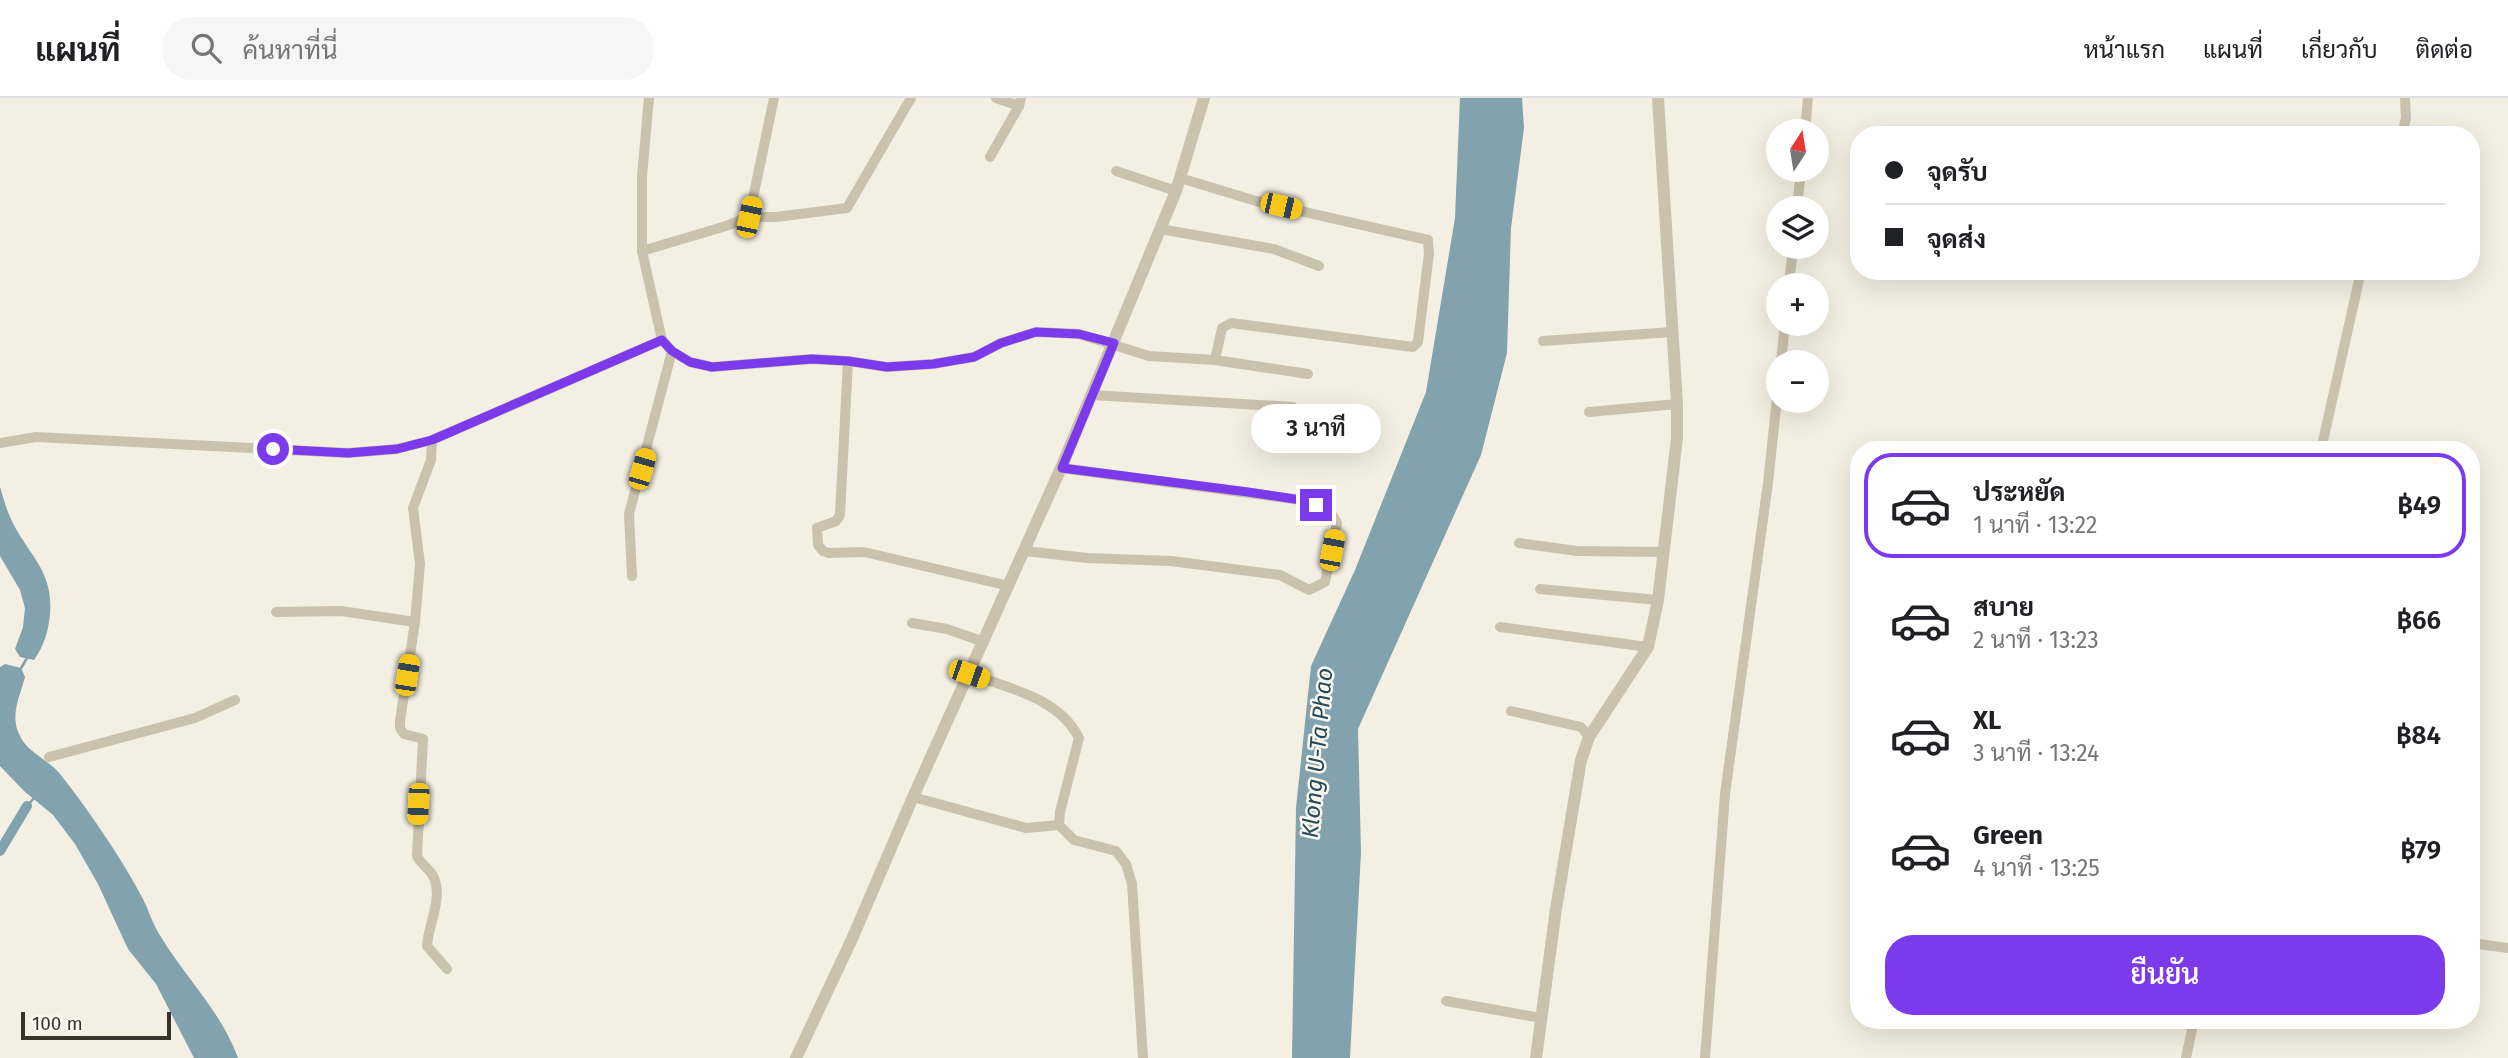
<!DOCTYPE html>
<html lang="th">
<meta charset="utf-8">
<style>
:root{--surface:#fff;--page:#f6f6f6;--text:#202124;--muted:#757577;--line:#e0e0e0;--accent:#7c3aed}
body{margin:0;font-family:"Fira Sans",Sarabun,sans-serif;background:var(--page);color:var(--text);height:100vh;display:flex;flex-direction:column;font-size:26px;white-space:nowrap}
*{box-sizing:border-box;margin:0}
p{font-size:23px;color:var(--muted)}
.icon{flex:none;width:38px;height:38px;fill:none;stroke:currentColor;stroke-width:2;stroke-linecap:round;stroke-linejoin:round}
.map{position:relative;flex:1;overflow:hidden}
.sheet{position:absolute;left:1850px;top:343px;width:630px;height:588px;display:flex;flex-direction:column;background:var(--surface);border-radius:28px;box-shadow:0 7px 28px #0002}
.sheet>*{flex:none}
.hud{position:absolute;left:1850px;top:28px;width:630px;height:154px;border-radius:28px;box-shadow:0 7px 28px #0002;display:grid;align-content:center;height:154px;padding:0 35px;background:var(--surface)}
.needle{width:46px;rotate:12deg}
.fabs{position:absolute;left:1766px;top:21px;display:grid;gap:14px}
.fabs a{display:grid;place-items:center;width:63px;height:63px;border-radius:50%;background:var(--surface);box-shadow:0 7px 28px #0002;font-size:35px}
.scale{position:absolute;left:21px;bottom:18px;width:150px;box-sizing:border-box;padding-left:7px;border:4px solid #3a332c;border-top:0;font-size:19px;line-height:24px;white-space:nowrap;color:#3a332c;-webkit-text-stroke:5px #faf7ef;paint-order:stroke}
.end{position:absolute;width:32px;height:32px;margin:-16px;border:9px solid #7c3aed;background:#fff;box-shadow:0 0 0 4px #fff}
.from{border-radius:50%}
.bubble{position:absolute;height:49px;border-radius:24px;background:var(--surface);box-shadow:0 7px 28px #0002;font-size:23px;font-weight:600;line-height:49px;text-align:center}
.car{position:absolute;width:21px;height:42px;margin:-21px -10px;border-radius:9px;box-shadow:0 0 5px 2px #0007;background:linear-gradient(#f5c518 24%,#345 0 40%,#f5c518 0 76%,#345 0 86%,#f5c518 0)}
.hud b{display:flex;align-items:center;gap:24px;height:66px;font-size:26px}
.hud b+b{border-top:2px solid var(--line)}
.hud i{width:18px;height:18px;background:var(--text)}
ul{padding:12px 0 0;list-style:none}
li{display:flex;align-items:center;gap:21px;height:105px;margin:0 14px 10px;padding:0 21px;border:4px solid transparent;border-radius:28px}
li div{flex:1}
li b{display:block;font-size:26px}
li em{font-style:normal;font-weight:600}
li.on{border-color:var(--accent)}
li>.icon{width:63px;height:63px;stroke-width:1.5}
.cta{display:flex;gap:14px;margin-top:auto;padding:14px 35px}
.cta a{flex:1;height:80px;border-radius:28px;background:var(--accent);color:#fff;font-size:28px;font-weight:600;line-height:80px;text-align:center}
header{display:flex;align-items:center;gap:42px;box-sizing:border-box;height:98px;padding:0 35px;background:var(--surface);border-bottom:2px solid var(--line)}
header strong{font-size:33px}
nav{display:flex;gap:38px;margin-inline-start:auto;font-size:24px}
.search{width:490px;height:63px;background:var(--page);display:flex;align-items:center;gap:18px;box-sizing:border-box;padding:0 24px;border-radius:28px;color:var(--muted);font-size:26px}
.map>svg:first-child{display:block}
.water{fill:#82a2ae}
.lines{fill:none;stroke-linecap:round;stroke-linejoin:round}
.stream{stroke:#82a2ae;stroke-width:2.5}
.canal{stroke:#82a2ae;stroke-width:10}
.minor{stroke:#cbc2ae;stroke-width:10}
.tertiary{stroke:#cbc2ae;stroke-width:12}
.route{stroke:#7c3aed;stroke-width:9}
.labels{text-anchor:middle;stroke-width:5;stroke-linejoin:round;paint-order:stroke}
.water-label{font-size:23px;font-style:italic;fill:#234959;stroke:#faf7ef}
</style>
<header>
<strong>แผนที่</strong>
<div class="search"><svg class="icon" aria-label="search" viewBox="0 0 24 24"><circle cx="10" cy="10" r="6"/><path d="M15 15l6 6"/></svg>ค้นหาที่นี่</div>
<nav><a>หน้าแรก</a><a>แผนที่</a><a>เกี่ยวกับ</a><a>ติดต่อ</a></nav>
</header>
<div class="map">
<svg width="2508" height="960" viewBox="0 0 2508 960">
<rect width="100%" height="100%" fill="#f3efe2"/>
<g class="water">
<path d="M1460 0H1522L1524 30 1511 130 1507 255 1481 357 1358 631 1361 754 1350 960H1292L1296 710 1311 568 1355 472 1426 294 1455 120Z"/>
<path d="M0 389C3 399 6 410 10 419 27 457 54 471 50 517 48 534 44 548 34 562L20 559 15 551 23 529 25 510 20 492 0 458Z"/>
<path d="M5 566 21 570 25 579C20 598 10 617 19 636 27 655 48 661 60 676 88 711 122 761 143 801 149 813 153 827 161 839 186 880 222 915 238 960H194L156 886 128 851 98 786 75 746 53 717 24 693 0 668V569Z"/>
</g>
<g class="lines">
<g class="stream">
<path d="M20 572 27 560"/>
<path d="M27 708 34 700"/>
</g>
<path class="canal" d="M0 753 27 708"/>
<g class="minor">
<path d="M649 0 642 78V153L662 242 672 253 690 264 712 269 812 261 848 263 887 269 933 266 974 259 1001 245 1036 234 1079 236 1149 258 1215 262 1308 276"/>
<path d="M996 0 1019 8"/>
<path d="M1805 33 1808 0"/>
<path d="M2402 37 2406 20 2405 0"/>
<path d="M990 59 1019 8 1021 0"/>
<path d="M1116 73 1176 93"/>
<path d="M1180 80 1256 103 1428 142 1429 156 1418 244 1413 249 1231 225 1222 230 1215 262"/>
<path d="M1797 110 1801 72"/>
<path d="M749 119H776L847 110 911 0"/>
<path d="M1160 131 1274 151 1319 168"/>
<path d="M642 153 726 128 749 119 774 0"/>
<path d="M1789 187 1793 149"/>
<path d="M1543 243 1672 234"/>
<path d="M848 263 840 417 836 423 817 430 818 447 823 453 829 455 864 454 1009 488"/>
<path d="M1781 264 1785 226"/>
<path d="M1092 297 1293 309"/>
<path d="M1589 314 1677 306"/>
<path d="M432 342 431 362 413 410 420 466 415 524 400 623V630L404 636 423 641 417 758C421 767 431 771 434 780 443 801 428 827 427 848L447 871"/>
<path d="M0 345 36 339 348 355 397 351 432 342 662 242"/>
<path d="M2321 352 2361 173"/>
<path d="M1519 445 1577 453 1663 454"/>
<path d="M1025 453 1087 460 1171 463 1280 477 1309 492 1325 484 1337 425 1330 413 1301 402 1061 370"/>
<path d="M632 478 629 416 672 253"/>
<path d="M1540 491 1658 502"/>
<path d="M276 514 341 513 415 524"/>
<path d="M912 525 947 531 984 544"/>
<path d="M1500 529 1648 549"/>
<path d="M969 576C1009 590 1059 600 1079 640L1060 714 1059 727 1074 742 1116 753 1126 766 1132 786 1143 960"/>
<path d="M1511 613 1581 629 1589 639"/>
<path d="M49 659 195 620 235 602"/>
<path d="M913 699 1026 730 1059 727"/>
<path d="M2471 845 2508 850"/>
<path d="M1446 903 1541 920"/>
<path d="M1705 960 1725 696 1768 385 1778 291"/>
<path d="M2186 960 2194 922"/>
</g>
<g class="tertiary">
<path d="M796 960 852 841 913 699 1061 370 1176 93 1204 0"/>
<path d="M1536 960 1556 811 1581 662 1589 639 1648 549 1658 502 1677 340V306L1658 0"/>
</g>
</g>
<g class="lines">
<path class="route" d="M273 351 348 355 397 351 432 342 662 242 672 253 690 264 712 269 812 261 848 263 887 269 933 266 974 259 1001 245 1036 234 1079 236 1114 245 1062 370 1248 394 1301 402 1316 407"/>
</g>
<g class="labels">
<g class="water-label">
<text transform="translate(1317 655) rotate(-85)" y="8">Klong U-Ta Phao</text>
</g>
</g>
</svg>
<div class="fabs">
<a><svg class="needle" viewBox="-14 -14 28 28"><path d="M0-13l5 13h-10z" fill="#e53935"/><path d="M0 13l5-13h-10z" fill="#757577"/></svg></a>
<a><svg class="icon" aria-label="layers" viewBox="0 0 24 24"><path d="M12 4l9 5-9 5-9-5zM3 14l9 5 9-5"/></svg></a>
<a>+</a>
<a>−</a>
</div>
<div class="scale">100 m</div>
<i class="end from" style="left:273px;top:351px"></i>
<i class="end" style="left:1316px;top:407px"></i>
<div class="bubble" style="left:1251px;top:306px;width:130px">3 นาที</div>
<i class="car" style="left:1281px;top:108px;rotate:103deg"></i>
<i class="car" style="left:749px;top:119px;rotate:12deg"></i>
<i class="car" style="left:642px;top:371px;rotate:16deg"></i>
<i class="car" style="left:1332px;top:452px;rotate:11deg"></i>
<i class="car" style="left:969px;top:576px;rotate:109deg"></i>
<i class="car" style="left:407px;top:577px;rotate:9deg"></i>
<i class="car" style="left:418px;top:706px;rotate:183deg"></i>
<div class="hud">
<b><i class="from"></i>จุดรับ</b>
<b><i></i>จุดส่ง</b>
</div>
<section class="sheet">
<ul>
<li class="on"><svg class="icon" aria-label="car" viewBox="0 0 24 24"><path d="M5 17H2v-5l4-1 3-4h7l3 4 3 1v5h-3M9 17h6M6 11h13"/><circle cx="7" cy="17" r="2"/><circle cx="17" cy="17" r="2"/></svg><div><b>ประหยัด</b><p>1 นาที · 13:22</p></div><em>฿49</em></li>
<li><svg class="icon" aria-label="car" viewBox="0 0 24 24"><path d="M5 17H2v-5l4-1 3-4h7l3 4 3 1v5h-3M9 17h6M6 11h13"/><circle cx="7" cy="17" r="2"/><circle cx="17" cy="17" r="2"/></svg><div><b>สบาย</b><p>2 นาที · 13:23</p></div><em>฿66</em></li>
<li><svg class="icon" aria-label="car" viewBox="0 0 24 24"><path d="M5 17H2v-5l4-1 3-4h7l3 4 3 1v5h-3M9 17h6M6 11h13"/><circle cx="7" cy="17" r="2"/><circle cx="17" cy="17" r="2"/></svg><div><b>XL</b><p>3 นาที · 13:24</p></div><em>฿84</em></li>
<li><svg class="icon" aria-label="car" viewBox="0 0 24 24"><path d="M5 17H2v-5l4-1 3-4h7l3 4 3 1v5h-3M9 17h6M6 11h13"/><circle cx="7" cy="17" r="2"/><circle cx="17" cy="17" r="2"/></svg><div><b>Green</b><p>4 นาที · 13:25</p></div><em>฿79</em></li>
</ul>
<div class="cta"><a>ยืนยัน</a></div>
</section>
</div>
